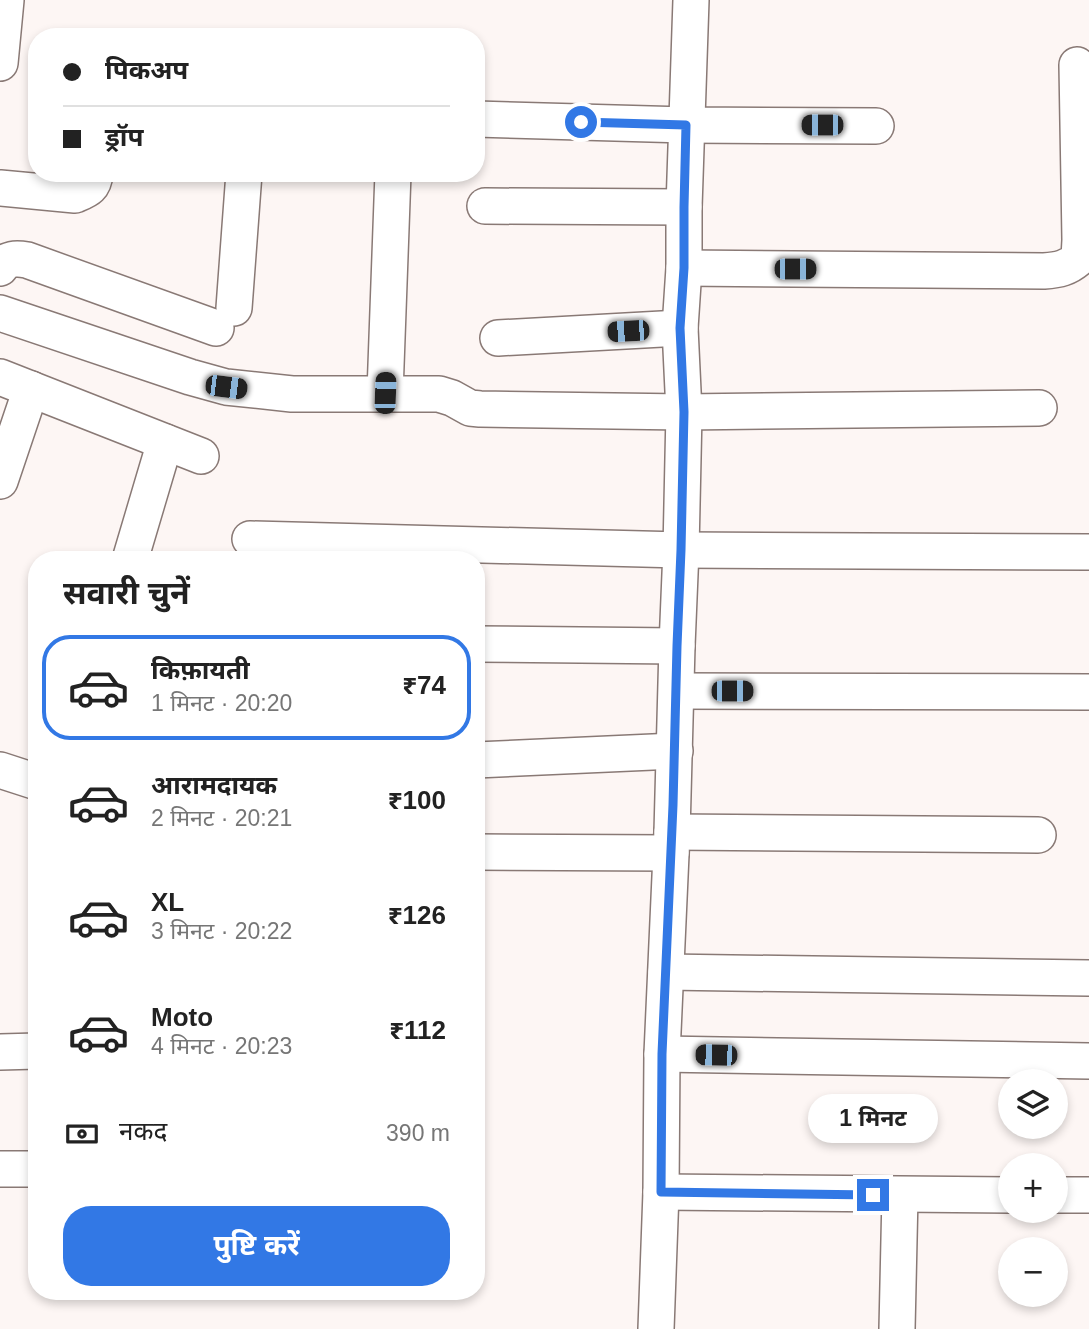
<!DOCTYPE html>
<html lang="hi">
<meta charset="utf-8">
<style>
:root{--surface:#fff;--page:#f6f6f6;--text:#222;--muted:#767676;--line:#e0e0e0;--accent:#3278e5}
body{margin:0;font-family:Helvetica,"Noto Sans Devanagari",sans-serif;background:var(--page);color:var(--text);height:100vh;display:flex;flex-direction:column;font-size:26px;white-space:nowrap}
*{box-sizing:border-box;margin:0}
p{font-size:23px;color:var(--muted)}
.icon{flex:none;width:38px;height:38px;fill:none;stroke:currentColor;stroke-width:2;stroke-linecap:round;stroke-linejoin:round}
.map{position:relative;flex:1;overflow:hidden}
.side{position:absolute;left:28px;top:551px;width:457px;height:749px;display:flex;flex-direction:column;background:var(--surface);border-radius:28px;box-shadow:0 4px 10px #0003}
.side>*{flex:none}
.banner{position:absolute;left:28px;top:28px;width:457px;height:154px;border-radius:28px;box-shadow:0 4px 10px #0003;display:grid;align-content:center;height:154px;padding:0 35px;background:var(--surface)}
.buttons{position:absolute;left:998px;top:1069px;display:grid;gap:14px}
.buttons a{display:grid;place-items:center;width:70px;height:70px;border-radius:50%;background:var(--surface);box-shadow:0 4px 10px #0003;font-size:35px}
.end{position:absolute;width:32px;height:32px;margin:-16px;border:9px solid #3278e5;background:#fff;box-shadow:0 0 0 4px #fff}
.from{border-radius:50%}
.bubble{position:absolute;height:49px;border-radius:24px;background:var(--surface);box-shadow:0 4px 10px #0003;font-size:23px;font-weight:700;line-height:49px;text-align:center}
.car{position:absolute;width:21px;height:42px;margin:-21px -10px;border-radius:9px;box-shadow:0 0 5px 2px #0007;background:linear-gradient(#222 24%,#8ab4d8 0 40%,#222 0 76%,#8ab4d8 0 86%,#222 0)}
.banner b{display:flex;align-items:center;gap:24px;height:66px;font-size:26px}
.banner b+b{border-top:2px solid var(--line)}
.banner i{width:18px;height:18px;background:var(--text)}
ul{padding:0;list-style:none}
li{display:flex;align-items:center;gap:21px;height:105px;margin:0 14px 10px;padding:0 21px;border:4px solid transparent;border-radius:28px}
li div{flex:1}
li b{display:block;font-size:26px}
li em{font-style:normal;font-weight:700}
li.current{border-color:var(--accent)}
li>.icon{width:63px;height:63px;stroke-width:1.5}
h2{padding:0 35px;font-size:32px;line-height:84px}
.pay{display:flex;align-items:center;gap:18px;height:77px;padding:0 35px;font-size:26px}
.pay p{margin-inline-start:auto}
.cta{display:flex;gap:14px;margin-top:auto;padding:14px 35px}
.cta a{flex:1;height:80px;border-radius:28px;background:var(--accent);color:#fff;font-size:28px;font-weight:700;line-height:80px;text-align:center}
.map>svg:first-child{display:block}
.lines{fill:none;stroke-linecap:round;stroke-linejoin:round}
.minor-casing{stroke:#897975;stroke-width:38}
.minor{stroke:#fff;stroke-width:35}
.route{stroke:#3278e5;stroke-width:9}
</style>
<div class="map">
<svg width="1089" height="1329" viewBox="0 0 1089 1329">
<rect width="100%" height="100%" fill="#fdf6f4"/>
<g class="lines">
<g class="minor-casing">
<g id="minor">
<path d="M0 63 6 0"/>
<path d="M476 119 686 125 876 126"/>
<path d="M0 188 75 195C87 190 94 188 95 173"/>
<path d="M485 206 684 207"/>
<path d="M0 268C7 258 16 258 27 260L216 328"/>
<path d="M684 268 1044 271C1059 270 1068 268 1079 258L1080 240 1077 65"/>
<path d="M234 308 244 173"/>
<path d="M0 313 190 377 226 387 292 394H439L452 398 470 408 480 409 684 412 1039 408"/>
<path d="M498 338 680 328"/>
<path d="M0 377 201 456"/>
<path d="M385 393 393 173"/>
<path d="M0 481 31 389"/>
<path d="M250 539 681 550 1089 552"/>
<path d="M130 560 165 442"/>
<path d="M476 644 677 646"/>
<path d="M677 691 1089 692"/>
<path d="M476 760 675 751"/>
<path d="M0 770 37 782"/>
<path d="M672 832 1038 835"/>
<path d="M476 852 671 853"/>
<path d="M666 972 1089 978"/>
<path d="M0 1052 37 1051"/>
<path d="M662 1054 1089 1061"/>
<path d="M0 1169H37"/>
<path d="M661 1192 1010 1195"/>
<path d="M1055 1195H1089"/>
<path d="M656 1329 661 1192 662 1054 672 832 677 646 681 550 684 412 680 328 684 268V207L691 0"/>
<path d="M897 1329 900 1195"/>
</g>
</g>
<use href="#minor" class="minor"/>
</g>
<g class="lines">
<path class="route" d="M581 122 686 125 684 207V268L680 328 684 412 681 550 677 646 673 805 662 1054 661 1192 873 1195"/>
</g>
</svg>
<div class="buttons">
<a><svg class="icon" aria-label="layers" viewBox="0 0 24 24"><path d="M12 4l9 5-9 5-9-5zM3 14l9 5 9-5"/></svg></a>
<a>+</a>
<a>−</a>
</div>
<i class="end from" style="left:581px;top:122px"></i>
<i class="end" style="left:873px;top:1195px"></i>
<div class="bubble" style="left:808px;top:1094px;width:130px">1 मिनट</div>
<i class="car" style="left:822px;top:125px;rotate:270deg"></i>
<i class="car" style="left:795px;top:269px;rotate:90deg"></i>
<i class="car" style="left:628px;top:331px;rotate:267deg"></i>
<i class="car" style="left:226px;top:387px;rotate:97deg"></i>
<i class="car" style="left:385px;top:393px;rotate:2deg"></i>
<i class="car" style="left:732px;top:691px;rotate:90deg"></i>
<i class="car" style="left:716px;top:1055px;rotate:271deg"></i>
<div class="banner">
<b><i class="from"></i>पिकअप</b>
<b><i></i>ड्रॉप</b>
</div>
<section class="side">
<h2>सवारी चुनें</h2>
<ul>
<li class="current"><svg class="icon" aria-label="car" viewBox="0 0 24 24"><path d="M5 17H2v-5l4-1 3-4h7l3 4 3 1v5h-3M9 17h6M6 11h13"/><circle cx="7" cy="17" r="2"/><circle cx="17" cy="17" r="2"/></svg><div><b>किफ़ायती</b><p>1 मिनट · 20:20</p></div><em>₹74</em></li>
<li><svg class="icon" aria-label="car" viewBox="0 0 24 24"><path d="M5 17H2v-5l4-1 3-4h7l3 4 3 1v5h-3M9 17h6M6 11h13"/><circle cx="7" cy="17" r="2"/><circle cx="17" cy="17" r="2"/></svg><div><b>आरामदायक</b><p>2 मिनट · 20:21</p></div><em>₹100</em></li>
<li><svg class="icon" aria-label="car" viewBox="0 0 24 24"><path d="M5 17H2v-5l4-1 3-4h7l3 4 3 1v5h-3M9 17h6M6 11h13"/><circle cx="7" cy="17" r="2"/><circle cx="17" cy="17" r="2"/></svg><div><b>XL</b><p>3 मिनट · 20:22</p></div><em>₹126</em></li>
<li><svg class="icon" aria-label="car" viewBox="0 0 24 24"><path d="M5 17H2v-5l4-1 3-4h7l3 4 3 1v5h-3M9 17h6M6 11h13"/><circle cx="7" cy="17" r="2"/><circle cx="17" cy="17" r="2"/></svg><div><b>Moto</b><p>4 मिनट · 20:23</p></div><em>₹112</em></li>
</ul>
<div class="pay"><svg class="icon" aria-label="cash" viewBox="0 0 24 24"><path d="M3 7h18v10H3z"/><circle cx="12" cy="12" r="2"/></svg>नकद<p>390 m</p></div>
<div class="cta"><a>पुष्टि करें</a></div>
</section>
</div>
